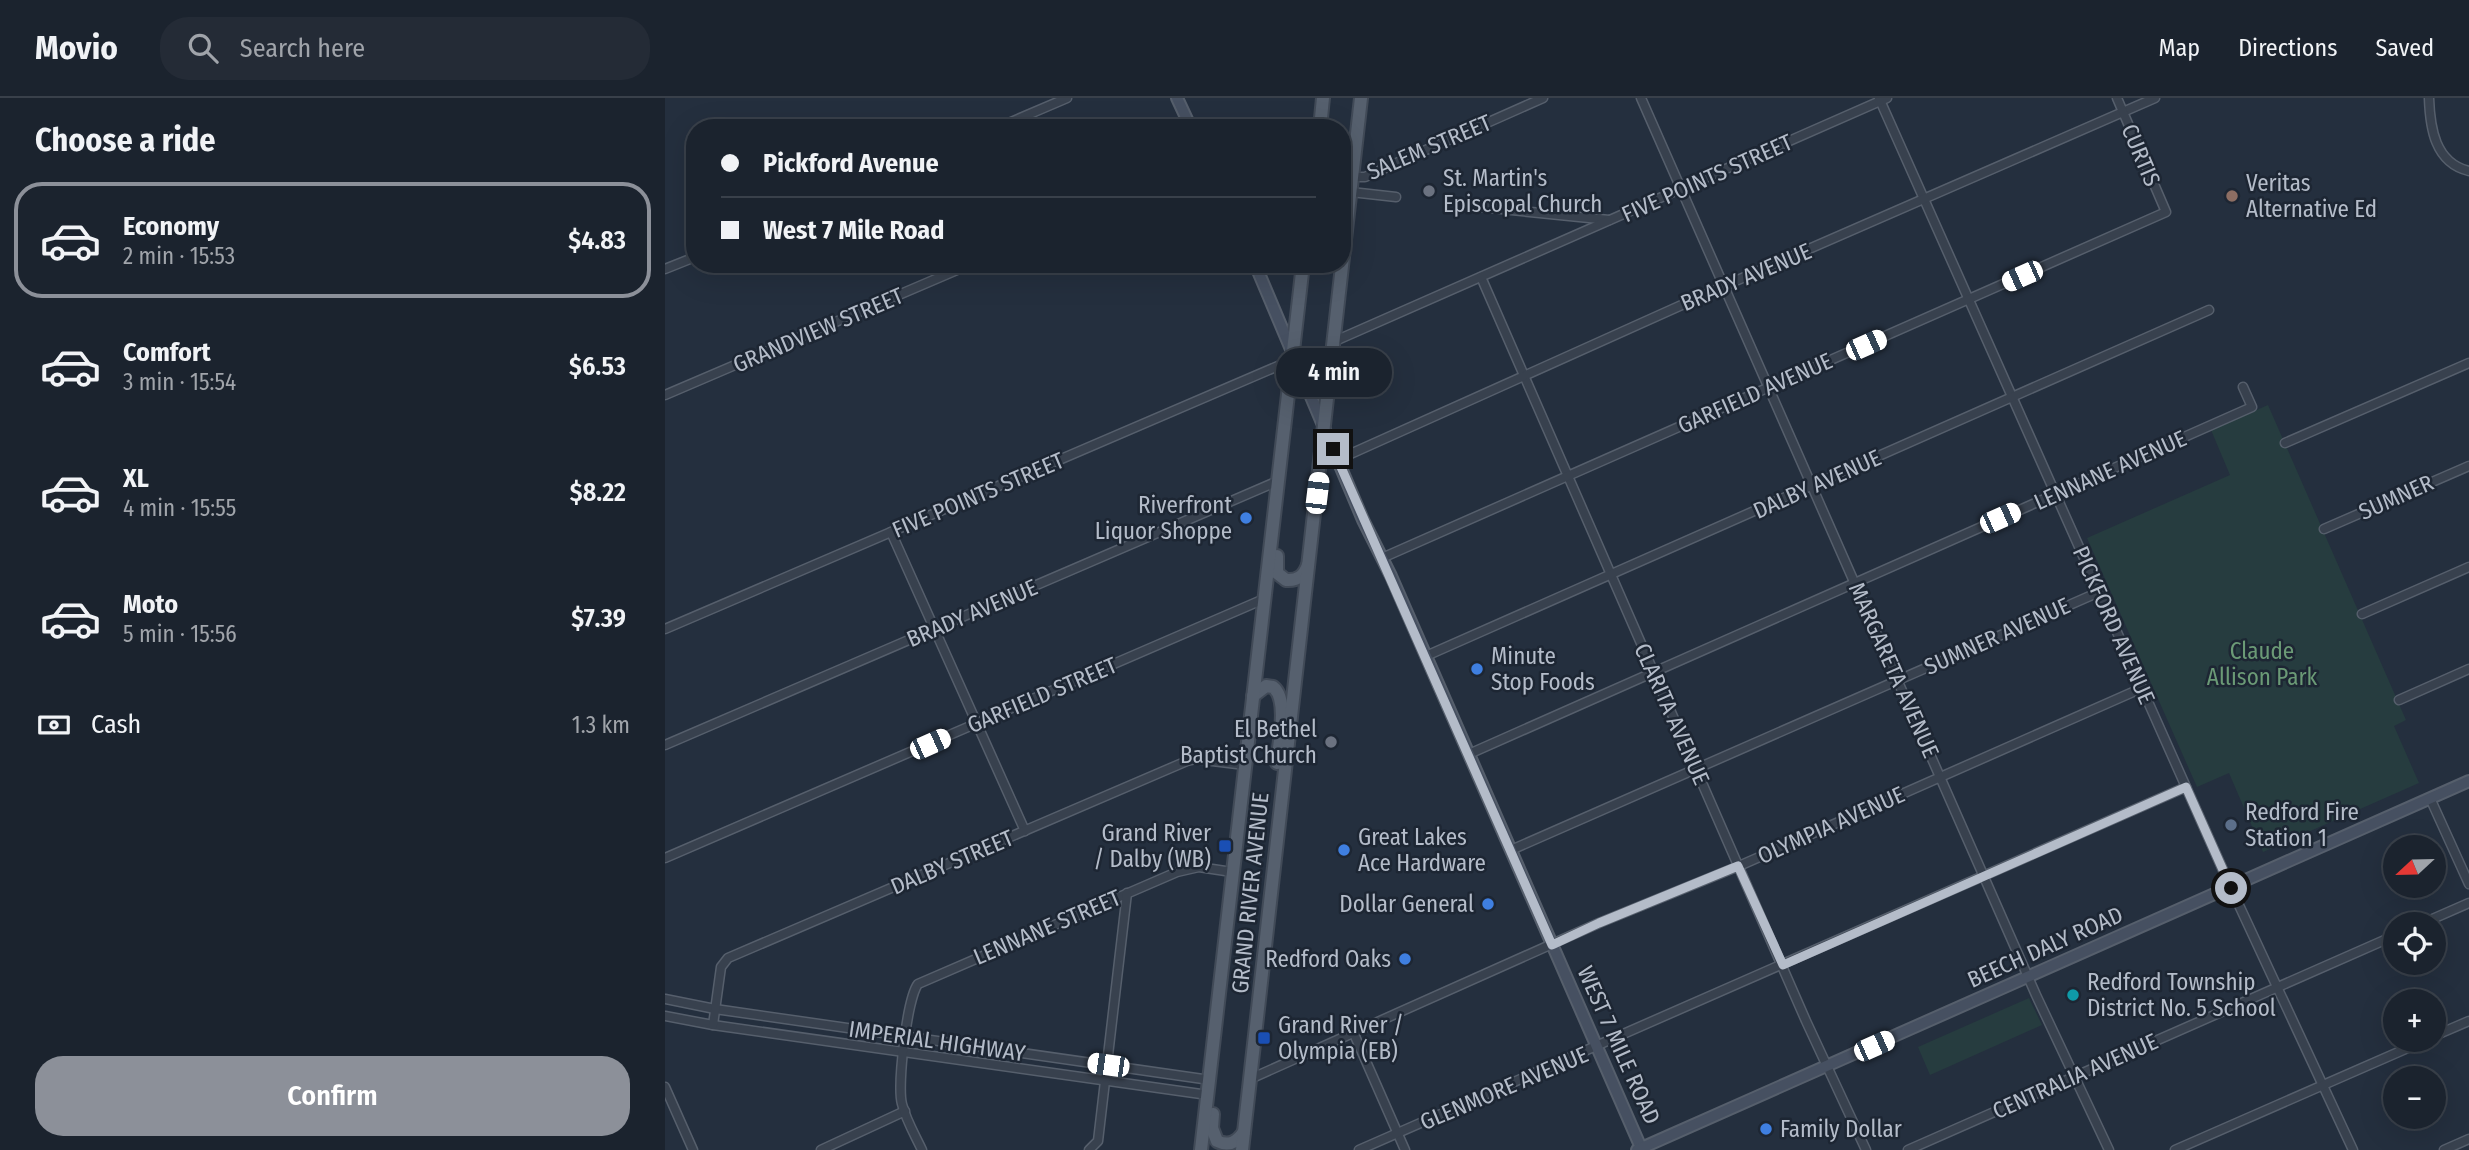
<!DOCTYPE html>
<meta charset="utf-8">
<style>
:root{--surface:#1b232e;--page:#242b36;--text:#f1f3f6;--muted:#a0a4aa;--line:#39404a;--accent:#8c9099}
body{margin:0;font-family:"Fira Sans Condensed",sans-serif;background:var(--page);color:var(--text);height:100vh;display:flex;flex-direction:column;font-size:26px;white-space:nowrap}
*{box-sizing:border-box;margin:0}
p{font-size:23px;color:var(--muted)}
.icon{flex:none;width:38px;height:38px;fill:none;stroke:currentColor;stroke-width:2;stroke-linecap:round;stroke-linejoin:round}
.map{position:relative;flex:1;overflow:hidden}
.drawer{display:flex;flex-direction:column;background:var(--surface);width:665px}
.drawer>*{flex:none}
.banner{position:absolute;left:21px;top:21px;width:665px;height:154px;border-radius:28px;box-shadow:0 7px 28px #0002,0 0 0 2px var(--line);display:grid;align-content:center;height:154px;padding:0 35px;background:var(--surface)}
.needle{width:46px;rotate:248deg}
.controls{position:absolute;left:1718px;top:737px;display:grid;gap:14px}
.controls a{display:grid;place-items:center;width:63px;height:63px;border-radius:50%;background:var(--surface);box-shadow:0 7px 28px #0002,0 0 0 2px var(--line);font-size:35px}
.end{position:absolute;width:32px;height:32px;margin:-16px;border:9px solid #b4bcc9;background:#111;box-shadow:0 0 0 4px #111}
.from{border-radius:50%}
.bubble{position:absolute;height:49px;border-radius:24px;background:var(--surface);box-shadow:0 7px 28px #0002,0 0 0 2px var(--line);font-size:23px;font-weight:600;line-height:49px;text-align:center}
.car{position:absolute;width:21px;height:42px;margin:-21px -10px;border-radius:9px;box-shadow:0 0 5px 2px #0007;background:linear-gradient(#fff 24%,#345 0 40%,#fff 0 76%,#345 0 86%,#fff 0)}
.banner b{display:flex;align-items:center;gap:24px;height:66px;font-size:26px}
.banner b+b{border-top:2px solid var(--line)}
.banner i{width:18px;height:18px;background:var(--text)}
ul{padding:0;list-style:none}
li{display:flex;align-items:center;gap:21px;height:116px;margin:0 14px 10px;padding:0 21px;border:4px solid transparent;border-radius:28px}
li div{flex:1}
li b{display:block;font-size:26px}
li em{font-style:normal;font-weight:600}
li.active{border-color:var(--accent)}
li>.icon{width:63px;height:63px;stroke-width:1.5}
h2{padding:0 35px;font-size:32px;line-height:84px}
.pay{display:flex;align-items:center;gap:18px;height:77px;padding:0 35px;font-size:26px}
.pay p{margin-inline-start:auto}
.primary-button{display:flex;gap:14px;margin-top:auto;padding:14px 35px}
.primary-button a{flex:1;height:80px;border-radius:28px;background:var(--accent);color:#fff;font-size:28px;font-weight:600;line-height:80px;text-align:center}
header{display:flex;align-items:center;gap:42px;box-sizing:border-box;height:98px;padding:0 35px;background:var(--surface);border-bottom:2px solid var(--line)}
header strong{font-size:33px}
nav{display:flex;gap:38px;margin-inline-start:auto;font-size:24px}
.search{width:490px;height:63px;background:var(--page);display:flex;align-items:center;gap:18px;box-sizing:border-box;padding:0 24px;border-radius:28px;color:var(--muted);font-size:26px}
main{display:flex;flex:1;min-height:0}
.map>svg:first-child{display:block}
.green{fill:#263c3f}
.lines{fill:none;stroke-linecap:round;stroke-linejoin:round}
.street-casing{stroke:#565f6c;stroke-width:11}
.secondary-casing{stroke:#565f6c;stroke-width:14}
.primary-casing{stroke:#414a57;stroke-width:16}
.street{stroke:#38414e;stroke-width:8}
.secondary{stroke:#465061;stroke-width:10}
.primary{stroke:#56606e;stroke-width:12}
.route{stroke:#b4bcc9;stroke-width:9}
.worship-dot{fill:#6b7280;stroke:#1d2633;stroke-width:2.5}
.education-dot{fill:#8d6e63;stroke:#1d2633;stroke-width:2.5}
.shop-dot{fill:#3f7fe0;stroke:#1d2633;stroke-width:2.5}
.service-dot{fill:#5c6f8a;stroke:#1d2633;stroke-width:2.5}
.transit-dot{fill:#1a4fb4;stroke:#1d2633;stroke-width:2.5}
.culture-dot{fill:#0f9aa8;stroke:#1d2633;stroke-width:2.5}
.labels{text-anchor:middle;stroke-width:5;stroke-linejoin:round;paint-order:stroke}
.street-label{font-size:23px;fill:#b4bcc9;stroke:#1d2633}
.poi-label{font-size:23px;fill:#b4bcc9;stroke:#1d2633;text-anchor:start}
.park-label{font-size:23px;fill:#6b9a76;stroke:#1d2633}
</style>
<header>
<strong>Movio</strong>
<div class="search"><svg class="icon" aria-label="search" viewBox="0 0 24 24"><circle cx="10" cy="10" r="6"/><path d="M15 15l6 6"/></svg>Search here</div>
<nav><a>Map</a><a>Directions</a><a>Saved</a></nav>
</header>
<main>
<section class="drawer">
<h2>Choose a ride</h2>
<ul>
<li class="active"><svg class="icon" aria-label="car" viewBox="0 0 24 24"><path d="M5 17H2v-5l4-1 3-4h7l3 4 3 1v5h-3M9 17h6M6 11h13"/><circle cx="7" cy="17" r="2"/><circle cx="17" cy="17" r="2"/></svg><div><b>Economy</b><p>2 min · 15:53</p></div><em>$4.83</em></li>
<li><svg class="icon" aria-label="car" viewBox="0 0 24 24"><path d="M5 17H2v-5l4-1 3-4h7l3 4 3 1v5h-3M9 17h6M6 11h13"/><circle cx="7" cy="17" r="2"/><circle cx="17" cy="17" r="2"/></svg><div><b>Comfort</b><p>3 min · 15:54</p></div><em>$6.53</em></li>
<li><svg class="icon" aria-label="car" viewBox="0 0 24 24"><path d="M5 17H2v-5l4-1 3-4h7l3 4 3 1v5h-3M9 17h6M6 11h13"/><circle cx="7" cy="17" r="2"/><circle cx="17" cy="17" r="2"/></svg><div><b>XL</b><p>4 min · 15:55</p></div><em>$8.22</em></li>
<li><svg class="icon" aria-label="car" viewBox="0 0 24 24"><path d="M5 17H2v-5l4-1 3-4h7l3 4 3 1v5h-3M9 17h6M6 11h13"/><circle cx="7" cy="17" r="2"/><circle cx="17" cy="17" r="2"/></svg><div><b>Moto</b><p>5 min · 15:56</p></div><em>$7.39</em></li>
</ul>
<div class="pay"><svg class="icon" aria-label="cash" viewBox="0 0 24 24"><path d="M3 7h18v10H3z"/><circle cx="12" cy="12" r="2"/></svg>Cash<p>1.3 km</p></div>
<div class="primary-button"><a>Confirm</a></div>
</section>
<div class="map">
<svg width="1804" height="1052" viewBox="0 0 1804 1052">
<rect width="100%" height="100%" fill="#242f3e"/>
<g class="green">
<path d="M1603 307 1741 622 1729 628 1754 685 1598 754 1564 675 1532 689 1422 440 1565 377 1546 332Z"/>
<path d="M1364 900 1377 927 1265 977 1253 949Z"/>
</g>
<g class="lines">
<g class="street-casing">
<g id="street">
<path d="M976 0 1371 897 1444 1052"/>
<path d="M1214 0 1566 790 1688 1052"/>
<path d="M1764 0C1765 30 1770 65 1804 73"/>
<path d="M332 30 402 0"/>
<path d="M687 79H700L878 0"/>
<path d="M686 94 731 99"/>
<path d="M796 107 944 122"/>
<path d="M0 171 30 159"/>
<path d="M816 179 1141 923 1201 1052"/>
<path d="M670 243 1222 0"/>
<path d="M0 297 306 166"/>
<path d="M1620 345 1804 265"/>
<path d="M672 362 1059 188 1490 0"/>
<path d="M1659 431 1804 368"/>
<path d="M226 434 360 733"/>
<path d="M717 460 1501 114 1452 0"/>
<path d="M1697 516 1804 469"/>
<path d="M0 531 627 262"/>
<path d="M761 558 1544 212"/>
<path d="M1734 602 1804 571"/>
<path d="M0 647 613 383"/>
<path d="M804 656 1587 309 1578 289"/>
<path d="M1765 700 1804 786"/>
<path d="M846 752 1434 494"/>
<path d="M0 760 599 501"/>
<path d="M1756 826 1804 805"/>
<path d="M0 901 50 911 545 982"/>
<path d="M0 918 48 927 543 997"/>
<path d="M48 927 56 869 63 860 522 663 531 661 580 667"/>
<path d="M689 936 740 1052"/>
<path d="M1769 938 1804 923"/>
<path d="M585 981 934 825 1074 768 1477 590"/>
<path d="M0 989 28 1052"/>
<path d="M156 1052 240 1013"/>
<path d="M257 1052C250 1037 241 1022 237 1006 232 988 242 900 253 886L512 774 534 769 567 774"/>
<path d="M424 1052 433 1043 462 795"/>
<path d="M694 1052 1521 689"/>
<path d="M1243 1052 1731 837"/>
<path d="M1510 1052 1761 942"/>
<path d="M1779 1052 1804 1041"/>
</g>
</g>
<g class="secondary-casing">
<g id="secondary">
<path d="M512 0 526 30"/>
<path d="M590 166 698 422 726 478 977 1052"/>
<path d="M972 1052 1804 683"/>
</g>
</g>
<g class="primary-casing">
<g id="primary">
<path d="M655 30 658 0"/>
<path d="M612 458V475L621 482C633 483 639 478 643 467"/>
<path d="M588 598 601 588 608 589C624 601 614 646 612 665"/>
<path d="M548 1016 547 1030 552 1043C564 1049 572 1044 579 1034"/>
<path d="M536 1052 638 166"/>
<path d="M577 1052 696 0"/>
</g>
</g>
<use href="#street" class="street"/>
<use href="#secondary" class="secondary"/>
<use href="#primary" class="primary"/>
</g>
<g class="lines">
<path class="route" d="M668 351 887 847 934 825 1073 768 1118 867 1521 689 1566 790"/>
</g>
<g class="worship-dot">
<circle cx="764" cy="93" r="7"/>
<circle cx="666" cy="644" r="7"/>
</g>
<circle class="education-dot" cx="1567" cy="98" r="7"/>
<g class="shop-dot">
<circle cx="581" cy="420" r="7"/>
<circle cx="812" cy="571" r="7"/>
<circle cx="679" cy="752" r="7"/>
<circle cx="823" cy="806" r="7"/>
<circle cx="740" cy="861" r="7"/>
<circle cx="1101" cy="1031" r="7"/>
</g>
<circle class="service-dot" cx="1566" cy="727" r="7"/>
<g class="transit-dot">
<rect x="553" y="741" width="14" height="14" rx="3.5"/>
<rect x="592" y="933" width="14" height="14" rx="3.5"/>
</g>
<circle class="culture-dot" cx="1408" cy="897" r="7"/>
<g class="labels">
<g class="street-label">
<text transform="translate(764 49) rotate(-23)" y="8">SALEM STREET</text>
<text transform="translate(1476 57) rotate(67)" y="8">CURTIS</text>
<text transform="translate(1042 80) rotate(-24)" y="8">FIVE POINTS STREET</text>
<text transform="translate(1081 179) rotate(-23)" y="8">BRADY AVENUE</text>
<text transform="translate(153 232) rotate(-23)" y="8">GRANDVIEW STREET</text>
<text transform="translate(1090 295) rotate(-24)" y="8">GARFIELD AVENUE</text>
<text transform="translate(1445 372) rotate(-24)" y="8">LENNANE AVENUE</text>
<text transform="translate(1152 386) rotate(-24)" y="8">DALBY AVENUE</text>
<text transform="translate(313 397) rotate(-23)" y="8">FIVE POINTS STREET</text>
<text transform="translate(1731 399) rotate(-24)" y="8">SUMNER</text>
<text transform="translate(307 515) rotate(-23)" y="8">BRADY AVENUE</text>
<text transform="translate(1449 527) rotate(66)" y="8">PICKFORD AVENUE</text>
<text transform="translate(1332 538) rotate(-24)" y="8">SUMNER AVENUE</text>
<text transform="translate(1229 572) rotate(66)" y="8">MARGARETA AVENUE</text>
<text transform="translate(377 597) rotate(-23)" y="8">GARFIELD STREET</text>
<text transform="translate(1007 616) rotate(66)" y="8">CLARITA AVENUE</text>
<text transform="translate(1166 727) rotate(-24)" y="8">OLYMPIA AVENUE</text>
<text transform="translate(287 764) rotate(-23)" y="8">DALBY STREET</text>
<text transform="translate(585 795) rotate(-84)" y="8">GRAND RIVER AVENUE</text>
<text transform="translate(382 829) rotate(-23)" y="8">LENNANE STREET</text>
<text transform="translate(1380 849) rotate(-24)" y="8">BEECH DALY ROAD</text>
<text transform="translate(272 943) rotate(8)" y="8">IMPERIAL HIGHWAY</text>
<text transform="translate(954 947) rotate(66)" y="8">WEST 7 MILE ROAD</text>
<text transform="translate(1410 978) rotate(-24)" y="8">CENTRALIA AVENUE</text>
<text transform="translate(839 990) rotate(-23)" y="8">GLENMORE AVENUE</text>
</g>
<g class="poi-label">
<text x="778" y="88">St. Martin's<tspan x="778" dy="26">Episcopal Church</tspan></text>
<text x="1581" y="93">Veritas<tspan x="1581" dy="26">Alternative Ed</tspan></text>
<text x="567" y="415" text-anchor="end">Riverfront<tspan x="567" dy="26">Liquor Shoppe</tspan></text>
<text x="826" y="566">Minute<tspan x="826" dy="26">Stop Foods</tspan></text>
<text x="652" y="639" text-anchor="end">El Bethel<tspan x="652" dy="26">Baptist Church</tspan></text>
<text x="1580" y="722">Redford Fire<tspan x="1580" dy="26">Station 1</tspan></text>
<text x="546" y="743" text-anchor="end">Grand River<tspan x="546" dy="26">/ Dalby (WB)</tspan></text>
<text x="693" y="747">Great Lakes<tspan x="693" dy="26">Ace Hardware</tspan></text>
<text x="809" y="814" text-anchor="end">Dollar General</text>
<text x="726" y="869" text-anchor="end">Redford Oaks</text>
<text x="1422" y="892">Redford Township<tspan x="1422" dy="26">District No. 5 School</tspan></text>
<text x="613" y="935">Grand River /<tspan x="613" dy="26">Olympia (EB)</tspan></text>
<text x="1115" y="1039">Family Dollar</text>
</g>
<g class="park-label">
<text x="1597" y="561">Claude<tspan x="1597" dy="26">Allison Park</tspan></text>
</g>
</g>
</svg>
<div class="controls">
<a><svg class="needle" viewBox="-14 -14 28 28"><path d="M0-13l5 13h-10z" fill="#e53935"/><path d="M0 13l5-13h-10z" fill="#a0a4aa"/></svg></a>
<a><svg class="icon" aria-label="locate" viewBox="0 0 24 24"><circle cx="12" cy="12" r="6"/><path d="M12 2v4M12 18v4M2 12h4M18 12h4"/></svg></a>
<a>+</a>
<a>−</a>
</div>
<i class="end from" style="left:1566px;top:790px"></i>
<i class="end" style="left:668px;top:351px"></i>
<div class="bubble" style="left:611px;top:250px;width:116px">4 min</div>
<i class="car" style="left:1357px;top:178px;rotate:246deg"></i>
<i class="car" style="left:1201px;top:247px;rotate:66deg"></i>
<i class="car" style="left:652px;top:395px;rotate:7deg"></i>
<i class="car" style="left:1335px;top:420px;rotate:66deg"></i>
<i class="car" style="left:265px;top:646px;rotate:66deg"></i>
<i class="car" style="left:1209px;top:948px;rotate:66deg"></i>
<i class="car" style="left:443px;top:967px;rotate:278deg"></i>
<div class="banner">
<b><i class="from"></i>Pickford Avenue</b>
<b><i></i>West 7 Mile Road</b>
</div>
</div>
</main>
